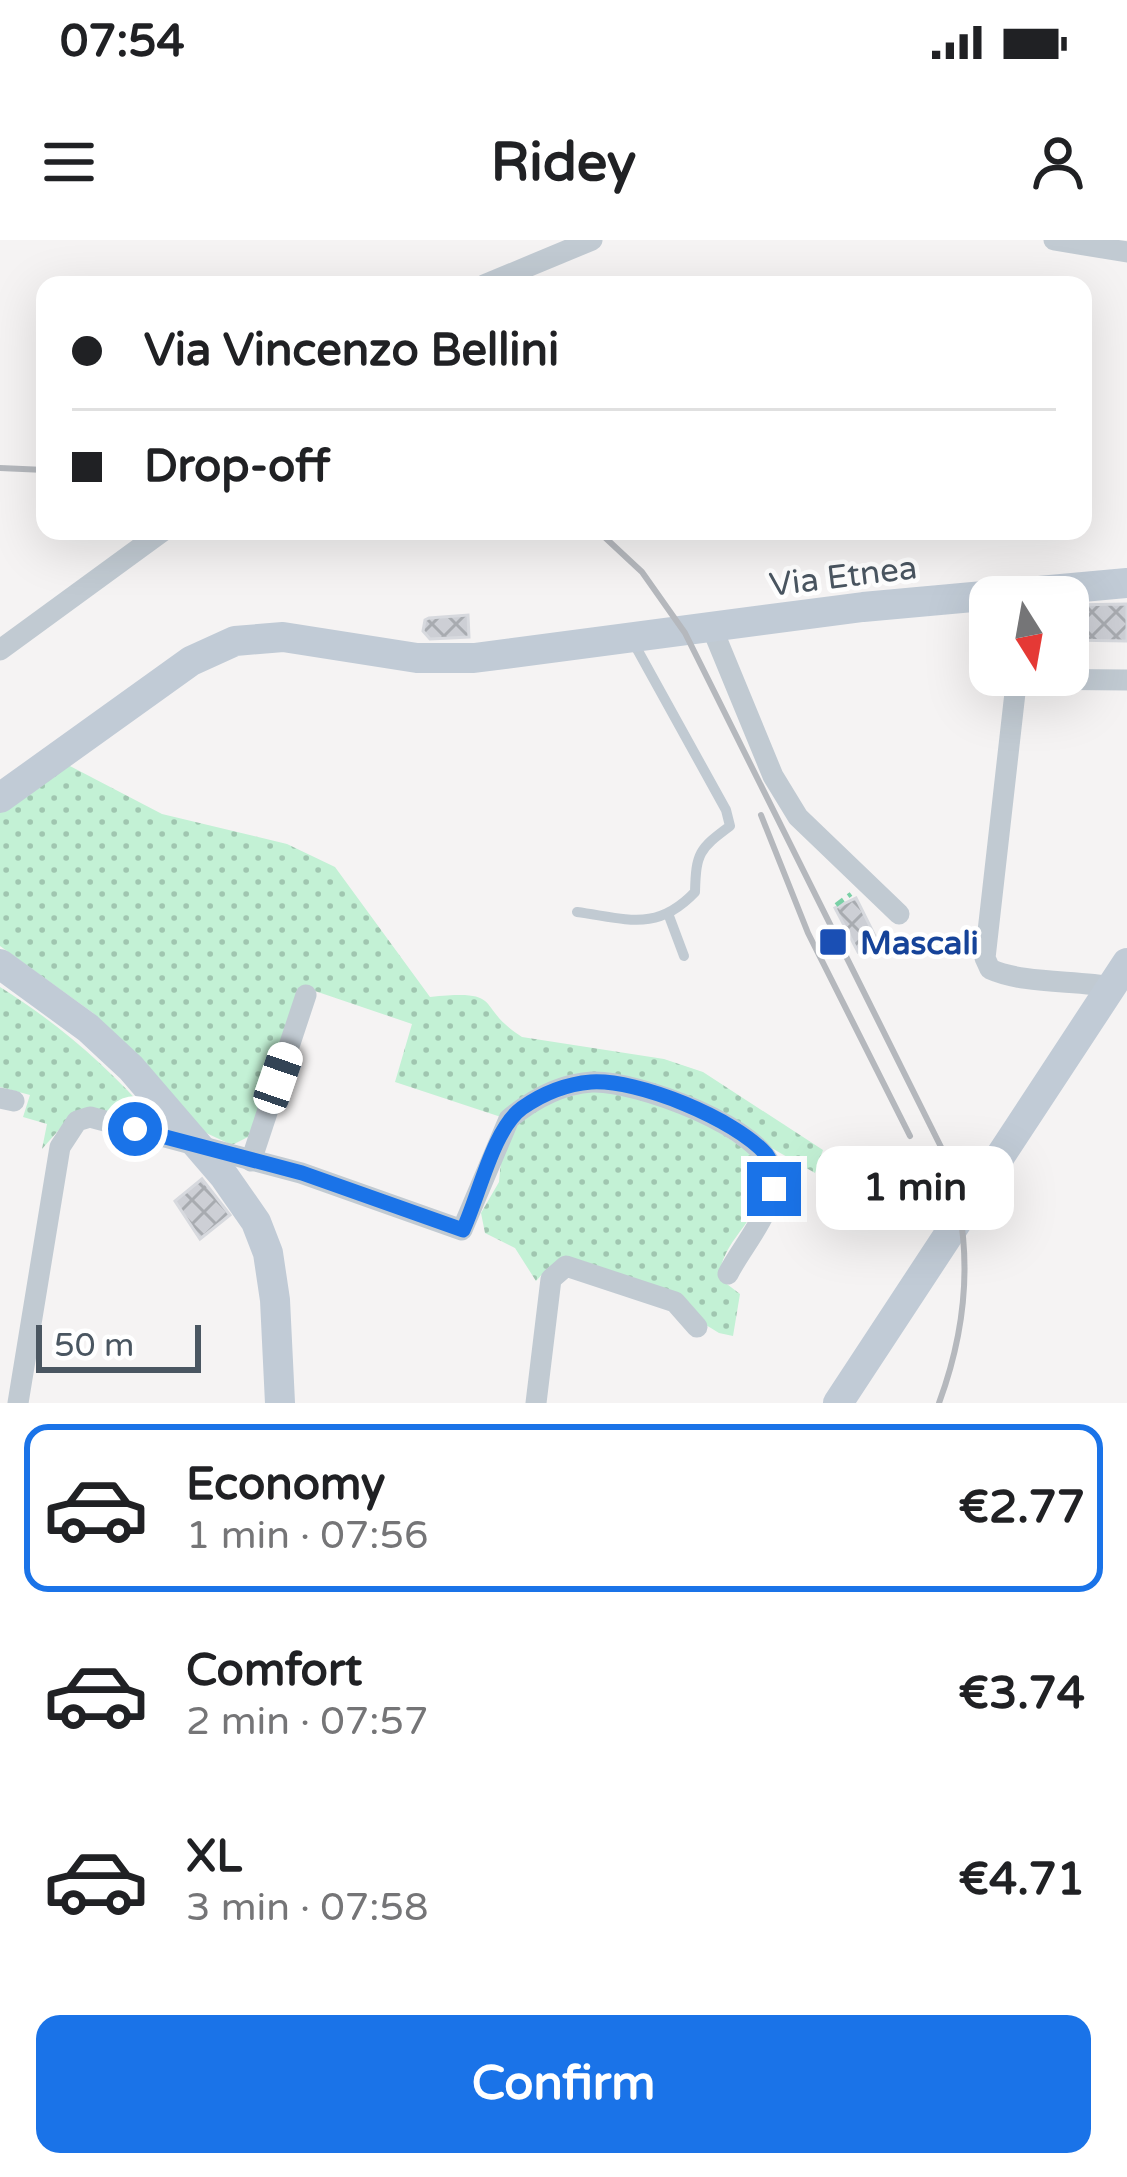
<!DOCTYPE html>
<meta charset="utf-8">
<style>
:root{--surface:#fff;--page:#f2f2f2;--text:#202124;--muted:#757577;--line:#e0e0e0;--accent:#1a73e8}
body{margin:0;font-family:"Varela Round",sans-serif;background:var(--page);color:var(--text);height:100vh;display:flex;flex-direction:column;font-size:45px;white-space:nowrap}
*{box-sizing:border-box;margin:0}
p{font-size:39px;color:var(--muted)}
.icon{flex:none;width:66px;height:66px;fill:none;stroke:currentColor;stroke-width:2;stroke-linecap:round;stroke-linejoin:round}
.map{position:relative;height:1163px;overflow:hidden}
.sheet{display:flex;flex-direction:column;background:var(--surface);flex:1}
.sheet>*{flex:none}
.banner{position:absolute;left:36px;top:36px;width:1056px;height:264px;border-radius:24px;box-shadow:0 12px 48px #0002;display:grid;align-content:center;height:264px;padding:0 36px;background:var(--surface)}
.needle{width:78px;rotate:169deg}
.controls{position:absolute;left:969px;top:336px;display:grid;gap:24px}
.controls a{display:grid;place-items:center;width:120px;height:120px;border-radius:24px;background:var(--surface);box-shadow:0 12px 48px #0002;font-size:60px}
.scale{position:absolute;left:36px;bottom:30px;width:165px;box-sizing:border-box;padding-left:12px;border:6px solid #4a5661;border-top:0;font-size:33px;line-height:42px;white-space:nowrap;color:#4a5661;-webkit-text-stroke:9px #fff;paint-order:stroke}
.end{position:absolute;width:54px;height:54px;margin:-27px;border:15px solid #1a73e8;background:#fff;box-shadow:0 0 0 6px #fff}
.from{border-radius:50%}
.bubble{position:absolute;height:84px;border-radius:24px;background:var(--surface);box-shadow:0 12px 48px #0002;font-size:39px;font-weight:800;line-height:84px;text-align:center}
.car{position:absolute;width:36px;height:72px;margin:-36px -18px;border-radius:15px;box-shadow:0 0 9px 3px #0007;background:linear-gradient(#fff 24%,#345 0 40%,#fff 0 76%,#345 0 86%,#fff 0)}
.banner b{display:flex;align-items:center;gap:42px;height:114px;font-size:45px}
.banner b+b{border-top:3px solid var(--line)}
.banner i{width:30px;height:30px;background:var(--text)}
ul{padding:21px 0 0;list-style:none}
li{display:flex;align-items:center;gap:36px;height:168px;margin:0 24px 18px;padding:0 12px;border:6px solid transparent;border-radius:24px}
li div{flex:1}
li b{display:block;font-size:45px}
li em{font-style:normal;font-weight:800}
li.selected{border-color:var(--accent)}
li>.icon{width:108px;height:108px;stroke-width:1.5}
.button{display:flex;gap:24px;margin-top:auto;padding:24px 36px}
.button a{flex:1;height:138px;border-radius:24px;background:var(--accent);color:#fff;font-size:48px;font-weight:800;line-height:138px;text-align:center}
.status{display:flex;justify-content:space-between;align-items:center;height:84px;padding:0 60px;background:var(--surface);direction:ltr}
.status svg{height:33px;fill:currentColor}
header{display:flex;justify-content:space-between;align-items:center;height:156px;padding:0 36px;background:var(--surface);font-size:54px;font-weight:800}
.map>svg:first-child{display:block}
.grass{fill:url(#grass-dots)}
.building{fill:url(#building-cross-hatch);stroke:#d7d9de;stroke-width:3}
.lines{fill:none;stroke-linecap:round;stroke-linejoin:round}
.path{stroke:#7ad0a6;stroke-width:4.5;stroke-dasharray:9 6;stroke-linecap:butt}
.lane{stroke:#c1cad2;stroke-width:10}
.street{stroke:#c1cad2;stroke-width:21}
.secondary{stroke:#c1cbd6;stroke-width:30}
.rail{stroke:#b5b8bd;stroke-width:6}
.route{stroke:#1a73e8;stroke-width:15}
.transit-dot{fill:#1a4fb4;stroke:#fff;stroke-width:4.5}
.labels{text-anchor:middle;stroke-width:9;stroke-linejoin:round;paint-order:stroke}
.street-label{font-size:33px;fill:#4a5661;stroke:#fff}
.transit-label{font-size:33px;font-weight:bold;fill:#164399;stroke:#fff;text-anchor:start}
</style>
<div class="status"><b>07:54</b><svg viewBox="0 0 49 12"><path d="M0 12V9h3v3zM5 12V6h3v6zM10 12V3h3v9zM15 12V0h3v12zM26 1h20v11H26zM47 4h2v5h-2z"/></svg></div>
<header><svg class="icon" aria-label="menu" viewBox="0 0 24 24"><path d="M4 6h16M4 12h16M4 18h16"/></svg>Ridey<svg class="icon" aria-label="person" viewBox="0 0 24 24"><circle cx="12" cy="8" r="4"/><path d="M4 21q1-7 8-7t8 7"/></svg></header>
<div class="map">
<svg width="1127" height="1163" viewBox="0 0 1127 1163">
<defs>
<pattern id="grass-dots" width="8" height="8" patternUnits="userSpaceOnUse" patternTransform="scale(3)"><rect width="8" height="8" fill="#c3f1d5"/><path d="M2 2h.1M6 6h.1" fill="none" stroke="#a0c6b0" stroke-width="1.8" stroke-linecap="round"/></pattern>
<pattern id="building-cross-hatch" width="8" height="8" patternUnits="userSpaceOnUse" patternTransform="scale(3)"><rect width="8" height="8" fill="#cdcfd5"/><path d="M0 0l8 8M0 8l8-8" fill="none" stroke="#a8abb0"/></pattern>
</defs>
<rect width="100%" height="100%" fill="#f5f3f3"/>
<g class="grass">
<path d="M68 525 162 574 287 604 335 627 430 757C507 749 473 766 522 797L664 819 703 832 823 910 815 933 686 859 618 838 501 877 395 842 412 784 309 749 248 897 232 905 204 892 93 773 0 706V570Z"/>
<path d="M0 747C59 784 107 826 153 878L64 884 42 909 47 884 23 877 30 855 0 847Z"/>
<path d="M604 847 689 872 761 920C771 981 723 991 719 1038L740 1054 733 1096 719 1093C695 1078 589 1013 566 1019 554 1021 544 1032 536 1041L515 1008 485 993 481 973 499 942 501 921 516 883 541 864Z"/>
</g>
<g class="building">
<path d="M1127 364V401L1068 400 1069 365Z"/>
<path d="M468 375 469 397 430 399 423 391 425 380 429 378Z"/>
<path d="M856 658 878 702 858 712 835 668Z"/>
<path d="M202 939 230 975 200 999 175 961Z"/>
</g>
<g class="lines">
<path class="path" d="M836 665 851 654"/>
<g class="lane">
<path d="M577 672C628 679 657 692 695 652 696 613 699 609 730 586L726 570 632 400"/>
<path d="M669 676 684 716"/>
</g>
<g class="street">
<path d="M1054 0 1127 12"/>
<path d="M484 45 592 0"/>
<path d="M712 388 773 536 798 577 899 674"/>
<path d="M0 410 163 291"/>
<path d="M1017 435 985 718 990 729C1023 744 1074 740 1112 747"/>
<path d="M1017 439 1127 440"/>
<path d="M0 858 14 861"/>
<path d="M251 921 306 755"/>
<path d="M18 1163 60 907 77 881 90 877 301 933 462 990 509 879C533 859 561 844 592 842 635 840 768 888 773 934 777 969 743 1004 728 1034"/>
<path d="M536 1163 551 1039 566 1026 675 1062 697 1087"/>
</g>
<g class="secondary">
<path d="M0 558 191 421 235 401 283 397 417 418H474L863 367 1127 343"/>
<path d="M0 724 88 788 131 828 224 936 256 982 268 1013 275 1060 280 1163"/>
<path d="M838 1163 1127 723"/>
</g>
<g class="rail">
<path d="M0 228 45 230"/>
<path d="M598 291 642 332 685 393 943 911C975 996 970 1079 939 1163"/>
<path d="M761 575 808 693 910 896"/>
</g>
</g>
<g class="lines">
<path class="route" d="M135 889 302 933 463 990C479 956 493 889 522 868 542 854 567 844 591 842 638 839 735 879 766 914 774 925 774 936 774 949"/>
</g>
<rect class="transit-dot" x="818" y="687" width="30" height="30" rx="6"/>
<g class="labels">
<g class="street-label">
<text transform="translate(843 335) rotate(-7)" y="12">Via Etnea</text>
</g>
<g class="transit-label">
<text x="860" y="714">Mascali</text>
</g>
</g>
</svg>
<div class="controls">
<a><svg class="needle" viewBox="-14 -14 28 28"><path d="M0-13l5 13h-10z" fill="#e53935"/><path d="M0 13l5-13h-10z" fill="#757577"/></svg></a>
</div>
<div class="scale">50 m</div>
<i class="end from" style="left:135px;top:889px"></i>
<i class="end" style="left:774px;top:949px"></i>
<div class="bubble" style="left:816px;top:906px;width:198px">1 min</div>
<i class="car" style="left:278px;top:838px;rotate:19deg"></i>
<div class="banner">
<b><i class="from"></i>Via Vincenzo Bellini</b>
<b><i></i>Drop-off</b>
</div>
</div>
<section class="sheet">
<ul>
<li class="selected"><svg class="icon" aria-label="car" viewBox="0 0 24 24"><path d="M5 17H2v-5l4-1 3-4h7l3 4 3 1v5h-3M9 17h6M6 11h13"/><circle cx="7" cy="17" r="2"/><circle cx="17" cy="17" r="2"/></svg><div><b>Economy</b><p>1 min · 07:56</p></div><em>€2.77</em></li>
<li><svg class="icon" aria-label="car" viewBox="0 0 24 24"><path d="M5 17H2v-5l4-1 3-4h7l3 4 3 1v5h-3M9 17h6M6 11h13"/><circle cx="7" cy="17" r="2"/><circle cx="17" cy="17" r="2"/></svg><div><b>Comfort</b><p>2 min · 07:57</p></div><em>€3.74</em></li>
<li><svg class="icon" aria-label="car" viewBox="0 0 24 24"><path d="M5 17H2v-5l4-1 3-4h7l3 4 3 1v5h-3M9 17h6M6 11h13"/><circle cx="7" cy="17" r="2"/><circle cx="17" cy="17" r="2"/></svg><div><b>XL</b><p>3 min · 07:58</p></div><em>€4.71</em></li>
</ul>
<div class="button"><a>Confirm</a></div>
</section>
